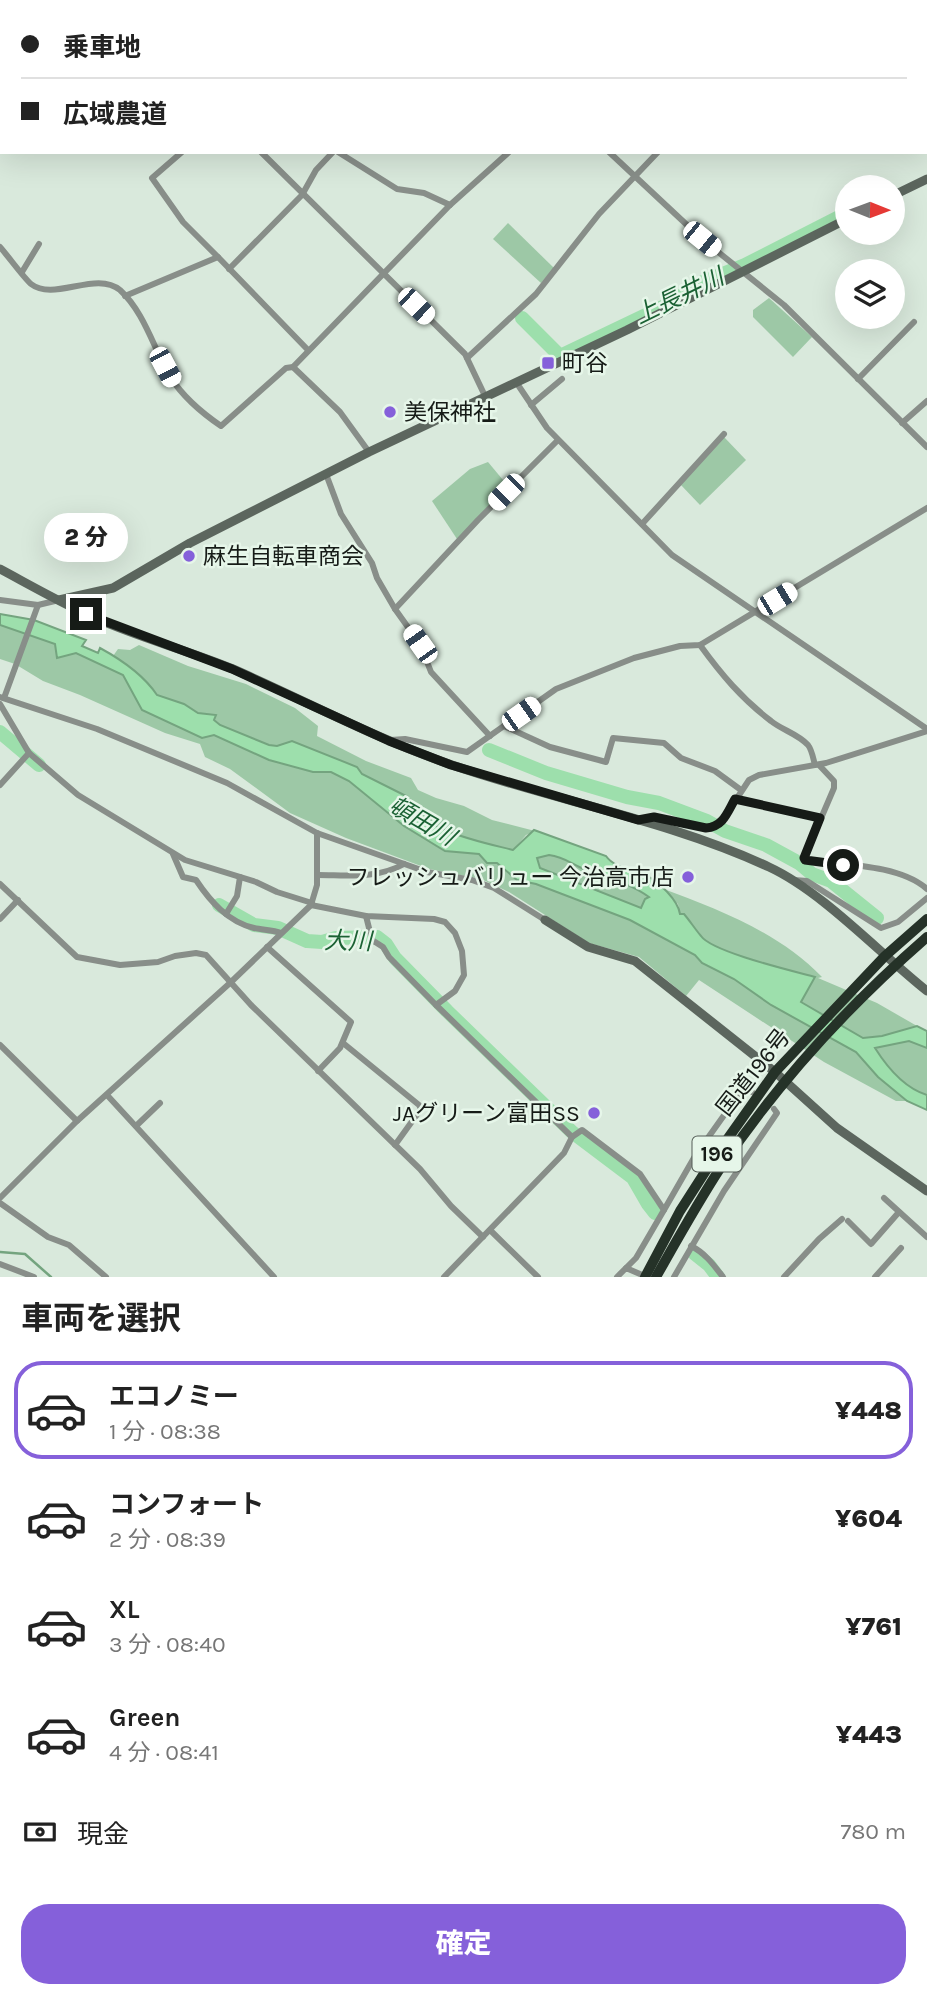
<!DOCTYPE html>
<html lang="ja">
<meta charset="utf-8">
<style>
:root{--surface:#fff;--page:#f6f6f6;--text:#222;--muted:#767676;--line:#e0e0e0;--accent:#8560da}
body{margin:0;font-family:Karla,"Noto Sans JP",sans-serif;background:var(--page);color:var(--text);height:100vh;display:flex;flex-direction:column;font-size:26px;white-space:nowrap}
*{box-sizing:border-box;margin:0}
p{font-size:23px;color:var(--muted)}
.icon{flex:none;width:38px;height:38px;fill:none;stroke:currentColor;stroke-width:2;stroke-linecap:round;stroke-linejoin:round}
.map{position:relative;height:1277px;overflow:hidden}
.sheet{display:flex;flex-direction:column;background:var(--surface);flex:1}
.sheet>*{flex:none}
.top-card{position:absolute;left:0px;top:0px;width:928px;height:154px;box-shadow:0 7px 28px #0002;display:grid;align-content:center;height:154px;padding:0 21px;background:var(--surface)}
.needle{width:46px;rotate:91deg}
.fabs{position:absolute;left:835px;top:175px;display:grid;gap:14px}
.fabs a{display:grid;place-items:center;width:70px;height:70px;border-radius:50%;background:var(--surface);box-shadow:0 7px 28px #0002;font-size:35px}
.end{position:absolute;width:32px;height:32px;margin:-16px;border:9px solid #161b17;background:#fff;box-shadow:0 0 0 4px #fff}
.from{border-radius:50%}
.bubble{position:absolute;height:49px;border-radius:24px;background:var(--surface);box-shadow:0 7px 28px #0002;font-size:23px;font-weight:800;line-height:49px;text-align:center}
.car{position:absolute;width:21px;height:42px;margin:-21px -10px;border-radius:9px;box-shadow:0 0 5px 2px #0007;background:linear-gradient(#fff 24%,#345 0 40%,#fff 0 76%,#345 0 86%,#fff 0)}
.top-card b{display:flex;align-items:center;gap:24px;height:66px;font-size:26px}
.top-card b+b{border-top:2px solid var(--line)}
.top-card i{width:18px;height:18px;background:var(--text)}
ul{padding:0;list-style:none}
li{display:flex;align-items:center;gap:21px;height:98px;margin:0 14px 10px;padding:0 7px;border:4px solid transparent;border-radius:28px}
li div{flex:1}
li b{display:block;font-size:26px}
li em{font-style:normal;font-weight:800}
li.active{border-color:var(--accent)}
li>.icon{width:63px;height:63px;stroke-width:1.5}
h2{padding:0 21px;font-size:32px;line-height:84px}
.pay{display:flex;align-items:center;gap:18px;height:77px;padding:0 21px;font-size:26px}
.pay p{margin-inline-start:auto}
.cta{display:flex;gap:14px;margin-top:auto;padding:14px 21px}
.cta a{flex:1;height:80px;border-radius:28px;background:var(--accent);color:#fff;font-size:28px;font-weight:800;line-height:80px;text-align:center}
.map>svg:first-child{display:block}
.green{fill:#9dc8a6}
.water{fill:#9ddfac;stroke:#74a47f;stroke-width:2;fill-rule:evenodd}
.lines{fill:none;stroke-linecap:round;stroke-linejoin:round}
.stream{stroke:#74a47f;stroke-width:2.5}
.river{stroke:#9ddfac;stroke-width:14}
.street{stroke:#888e89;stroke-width:6}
.secondary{stroke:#5c665e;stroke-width:9}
.highway{stroke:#253228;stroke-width:10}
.route{stroke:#161b17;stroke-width:9}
.poi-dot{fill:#8560da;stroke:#e6f6e9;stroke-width:2.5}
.labels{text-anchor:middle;stroke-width:5;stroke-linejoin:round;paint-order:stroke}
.shield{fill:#e6f6e9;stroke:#545d56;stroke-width:2}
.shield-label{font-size:21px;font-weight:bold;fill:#161b17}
.poi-label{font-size:23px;fill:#161b17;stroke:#e6f6e9;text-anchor:start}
.street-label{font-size:23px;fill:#161b17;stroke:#e6f6e9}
.water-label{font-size:24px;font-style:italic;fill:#1a6133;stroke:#e6f6e9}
</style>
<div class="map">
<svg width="927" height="1277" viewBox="0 0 927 1277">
<rect width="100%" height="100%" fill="#d9e9dc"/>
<g class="green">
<path d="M360 0H660L661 2H361Z"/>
<path d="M508 223 554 268 541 283 493 239Z"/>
<path d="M769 298 812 337 793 357 753 317V310Z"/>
<path d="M724 437 746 460 700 505 680 484Z"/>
<path d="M488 462 508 486 457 539 432 501 470 469Z"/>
<path d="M0 625 55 644 110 667 214 735 269 760 313 772H331L349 781 404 826 444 851 479 854 487 863H497L517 880 536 884 630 920 695 955 702 963 734 979 771 1005 856 1052 878 1077 907 1101H896L824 1062 699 980 686 996 639 957 589 943 509 892 481 879 429 869 346 838 290 813 230 769 205 757 200 744 165 733 80 695 43 681 15 664 0 659Z"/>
<path d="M139 645 188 666 246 684 295 708 318 726 317 736 366 761 411 778 418 790 436 798 464 806 492 820 535 831 526 835 513 850C485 843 412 829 408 797L293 741 277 746 269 745 220 725 214 719 215 715 198 713 185 704 157 695C147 679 130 665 113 656L118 649 130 650Z"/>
<path d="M549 855 565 857 587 871 638 889 649 897 645 899 641 908 540 868 536 858Z"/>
<path d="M661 888C720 910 778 932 822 977L818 978 877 1003 917 1026C901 1031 879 1041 863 1038 849 1036 814 1010 801 1002L814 977C790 970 715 953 700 936 695 930 690 921 684 914H680L678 904Z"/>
<path d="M909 1041 927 1048V1095C904 1088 887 1067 874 1047Z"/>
</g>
<path class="water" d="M0 614 34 620 86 640 82 646 98 653 100 648C122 660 143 674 157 695L184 704 198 713 216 715 214 720 220 725 269 745 277 746 292 741 357 767 362 774 408 797C412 829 486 843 513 850L534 830 606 856C614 868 634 870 647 876 659 882 678 900 680 914H684C690 921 695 929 701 936 712 952 793 971 815 977L801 1002 863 1038 882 1036 917 1026 927 1031V1048L909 1041 875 1048C887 1067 904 1088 927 1095V1110L907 1101 878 1077 856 1052 771 1005 734 979 702 963 695 955 630 920 536 884 517 880 497 863H487L479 854 445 851 404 826 349 781 331 772H313L269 760 214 735 202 738 142 710 123 675 76 653 57 658 55 644 0 625ZM549 855C565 857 571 864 586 870 607 878 630 883 649 897L645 899 641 908 540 868 537 858Z"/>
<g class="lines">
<path class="stream" d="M0 1252 25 1254 51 1277"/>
<g class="river">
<path d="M522 318 560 356 673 302 698 284 745 265 847 213"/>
<path d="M0 732 39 765"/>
<path d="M489 750 546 773 627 797 659 803 707 821 725 831 766 845 799 863 812 874 831 881 877 918"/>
<path d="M219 905 254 925 278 928 307 941 322 942 336 938 377 937 386 944 395 958 447 1011 572 1132 633 1178 648 1204 655 1213"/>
<path d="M694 1253 709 1265 718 1277"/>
</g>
<g class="street">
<path d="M105 0 106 2"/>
<path d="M561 0V2"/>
<path d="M17 2 18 0"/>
<path d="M926 12H927"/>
<path d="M0 21 2 19"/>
<path d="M182 152 152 178 183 222 218 257"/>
<path d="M261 152 465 354 485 396"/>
<path d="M338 152 397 189 424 193 450 205"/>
<path d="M609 152 702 239 784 305 927 447"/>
<path d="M0 247C8 256 24 278 31 284 54 302 96 270 120 290 145 313 154 350 171 378 184 398 202 413 221 426L286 368 293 367 450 205 509 152"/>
<path d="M229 269 302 195 316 170 333 152"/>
<path d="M22 272 39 244"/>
<path d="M125 296 218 257 308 350"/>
<path d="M467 358 536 294 599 214 658 152"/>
<path d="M293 367 340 412 369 452"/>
<path d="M858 379 914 322"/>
<path d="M516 382 547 428 672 555 927 729"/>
<path d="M531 405 562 379"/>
<path d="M902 423 927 401"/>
<path d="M326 474 341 514 372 563 377 578 395 609 420 644 431 672 490 736"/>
<path d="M642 524 724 434"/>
<path d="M0 600 38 605 59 600"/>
<path d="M395 609 478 520 558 440"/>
<path d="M700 645C721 674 742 699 771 721 782 730 798 734 808 745 812 750 813 758 815 765"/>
<path d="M0 697 97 729 227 783 317 833 427 872 472 880 494 888 545 920"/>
<path d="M4 698 38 605"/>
<path d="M0 704 29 753 78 795 185 860 256 882 277 892 312 903"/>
<path d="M504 726 550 747 606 762 613 738 664 743 681 758 715 771 741 790"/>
<path d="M391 740 405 739 467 752 556 689 634 658 680 646 700 645 927 508"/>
<path d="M819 765 834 781V788L804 858 805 860C842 865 899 864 927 889"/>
<path d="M0 785 29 753"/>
<path d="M735 799 820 818"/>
<path d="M643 819 654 817 706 828 720 824 749 780 759 775 826 763 927 731"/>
<path d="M173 854 183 877 196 880C210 901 228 922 254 928 263 930 273 930 281 933"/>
<path d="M318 875C348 875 377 879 404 864"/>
<path d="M794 880 807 881 881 928 898 922 927 898"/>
<path d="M0 884 77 957 120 965 158 962 175 956 196 953 206 955 251 1005 420 1169 451 1206 483 1237"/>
<path d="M311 905 366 916 434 919 445 922 455 933 462 951 464 975 455 991 436 1005"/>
<path d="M226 914 237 896 240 877"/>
<path d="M366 916 372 940 383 947 389 957 436 1005 572 1137"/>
<path d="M0 919 18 900"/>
<path d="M267 947 351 1022 340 1048 318 1071"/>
<path d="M343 1043 419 1105 421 1109 395 1145"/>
<path d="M0 1045 77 1121"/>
<path d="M107 1095 274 1277"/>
<path d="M136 1126 160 1103"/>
<path d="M0 1198 77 1121 230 983 311 905 317 885V833"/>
<path d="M884 1198 927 1237"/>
<path d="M0 1203 48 1237 69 1245 106 1277"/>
<path d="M664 1210 695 1156 742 1090 746 1088 752 1092"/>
<path d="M848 1221 871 1244 899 1212"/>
<path d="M490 1230 538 1277"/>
<path d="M691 1246C705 1253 713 1264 723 1277"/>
<path d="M0 1264 34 1277"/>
<path d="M444 1277 564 1153 572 1137 582 1130 640 1174 664 1210 636 1258 626 1268"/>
<path d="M617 1277 626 1268 647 1277"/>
<path d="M674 1277 724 1191 777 1113 774 1109"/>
<path d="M784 1277 819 1239 842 1219"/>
<path d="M875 1277 901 1248"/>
</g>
<g class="secondary">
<path d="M866 0 867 2"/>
<path d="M926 102 927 104"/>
<path d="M892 196 927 179"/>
<path d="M0 569C28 584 56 600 84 613 132 636 185 649 233 669 306 701 376 739 452 765 556 801 668 820 769 867 823 892 879 953 927 991"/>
<path d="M59 600 113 588 190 543 369 452 627 330 847 219"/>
<path d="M545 920 588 947 635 961 775 1072 837 1128 927 1191"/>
</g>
<g class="highway">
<path d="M645 1277 680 1211 714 1158 775 1072 885 956 927 919"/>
<path d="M656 1277C677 1240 698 1202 721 1167 779 1081 849 1005 927 937"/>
</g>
</g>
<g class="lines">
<path class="route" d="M86 614 232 669 389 741 451 765 638 820 654 817 706 828C723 827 727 813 735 799L820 818 804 858 805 860 843 865"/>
</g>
<g class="poi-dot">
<rect x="541" y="356" width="14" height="14" rx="3.5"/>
<circle cx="390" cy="412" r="7"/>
<circle cx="189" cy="556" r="7"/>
<circle cx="688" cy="877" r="7"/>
<circle cx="594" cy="1113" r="7"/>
</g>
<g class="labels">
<rect class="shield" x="692.5" y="1136.5" width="49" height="35" rx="5"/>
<g class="shield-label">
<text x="717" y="1161">196</text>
</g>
<g class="poi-label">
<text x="562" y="371">町谷</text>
<text x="404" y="420">美保神社</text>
<text x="203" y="564">麻生自転車商会</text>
<text x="674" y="885" text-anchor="end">フレッシュバリュー 今治高市店</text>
<text x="580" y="1121" text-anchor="end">JAグリーン富田SS</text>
</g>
<g class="street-label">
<text transform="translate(753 1072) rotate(-52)" y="8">国道196号</text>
</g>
<g class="water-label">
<text transform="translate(679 296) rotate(-26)" y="8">上長井川</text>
<text transform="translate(422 821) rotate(30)" y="8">頓田川</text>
<text transform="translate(348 941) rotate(1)" y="8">大川</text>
</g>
</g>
</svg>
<div class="fabs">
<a><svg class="needle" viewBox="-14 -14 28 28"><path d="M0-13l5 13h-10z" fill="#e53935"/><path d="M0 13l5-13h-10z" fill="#767676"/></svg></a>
<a><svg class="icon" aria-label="layers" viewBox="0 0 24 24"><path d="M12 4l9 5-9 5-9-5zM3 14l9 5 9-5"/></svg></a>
</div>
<i class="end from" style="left:843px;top:865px"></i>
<i class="end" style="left:86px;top:614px"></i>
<div class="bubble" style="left:44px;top:513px;width:84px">2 分</div>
<i class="car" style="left:702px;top:239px;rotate:129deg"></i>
<i class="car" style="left:416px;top:306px;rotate:134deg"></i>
<i class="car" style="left:165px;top:367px;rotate:152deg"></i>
<i class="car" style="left:506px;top:492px;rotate:225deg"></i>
<i class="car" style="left:777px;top:599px;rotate:59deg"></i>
<i class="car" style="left:420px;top:644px;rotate:325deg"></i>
<i class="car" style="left:521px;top:714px;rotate:55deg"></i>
<div class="top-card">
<b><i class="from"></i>乗車地</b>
<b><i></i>広域農道</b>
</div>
</div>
<section class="sheet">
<h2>車両を選択</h2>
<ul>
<li class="active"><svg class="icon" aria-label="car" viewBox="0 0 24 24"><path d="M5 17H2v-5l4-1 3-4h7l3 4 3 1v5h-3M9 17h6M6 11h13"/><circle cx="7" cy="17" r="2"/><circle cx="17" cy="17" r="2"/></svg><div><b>エコノミー</b><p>1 分 · 08:38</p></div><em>¥448</em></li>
<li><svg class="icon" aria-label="car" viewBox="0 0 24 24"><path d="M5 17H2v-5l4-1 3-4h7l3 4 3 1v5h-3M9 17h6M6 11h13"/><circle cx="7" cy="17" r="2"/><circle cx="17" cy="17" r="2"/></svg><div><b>コンフォート</b><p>2 分 · 08:39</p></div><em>¥604</em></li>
<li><svg class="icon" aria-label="car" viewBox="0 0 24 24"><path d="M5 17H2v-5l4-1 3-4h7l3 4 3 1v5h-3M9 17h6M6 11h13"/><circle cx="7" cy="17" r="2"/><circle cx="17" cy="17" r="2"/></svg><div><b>XL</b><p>3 分 · 08:40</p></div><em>¥761</em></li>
<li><svg class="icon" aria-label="car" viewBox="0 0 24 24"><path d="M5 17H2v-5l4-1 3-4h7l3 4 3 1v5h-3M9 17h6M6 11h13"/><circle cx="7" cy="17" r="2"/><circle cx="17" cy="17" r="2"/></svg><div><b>Green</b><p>4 分 · 08:41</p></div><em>¥443</em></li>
</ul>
<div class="pay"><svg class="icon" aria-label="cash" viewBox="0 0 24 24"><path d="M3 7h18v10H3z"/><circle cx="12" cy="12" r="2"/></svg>現金<p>780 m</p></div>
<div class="cta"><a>確定</a></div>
</section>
